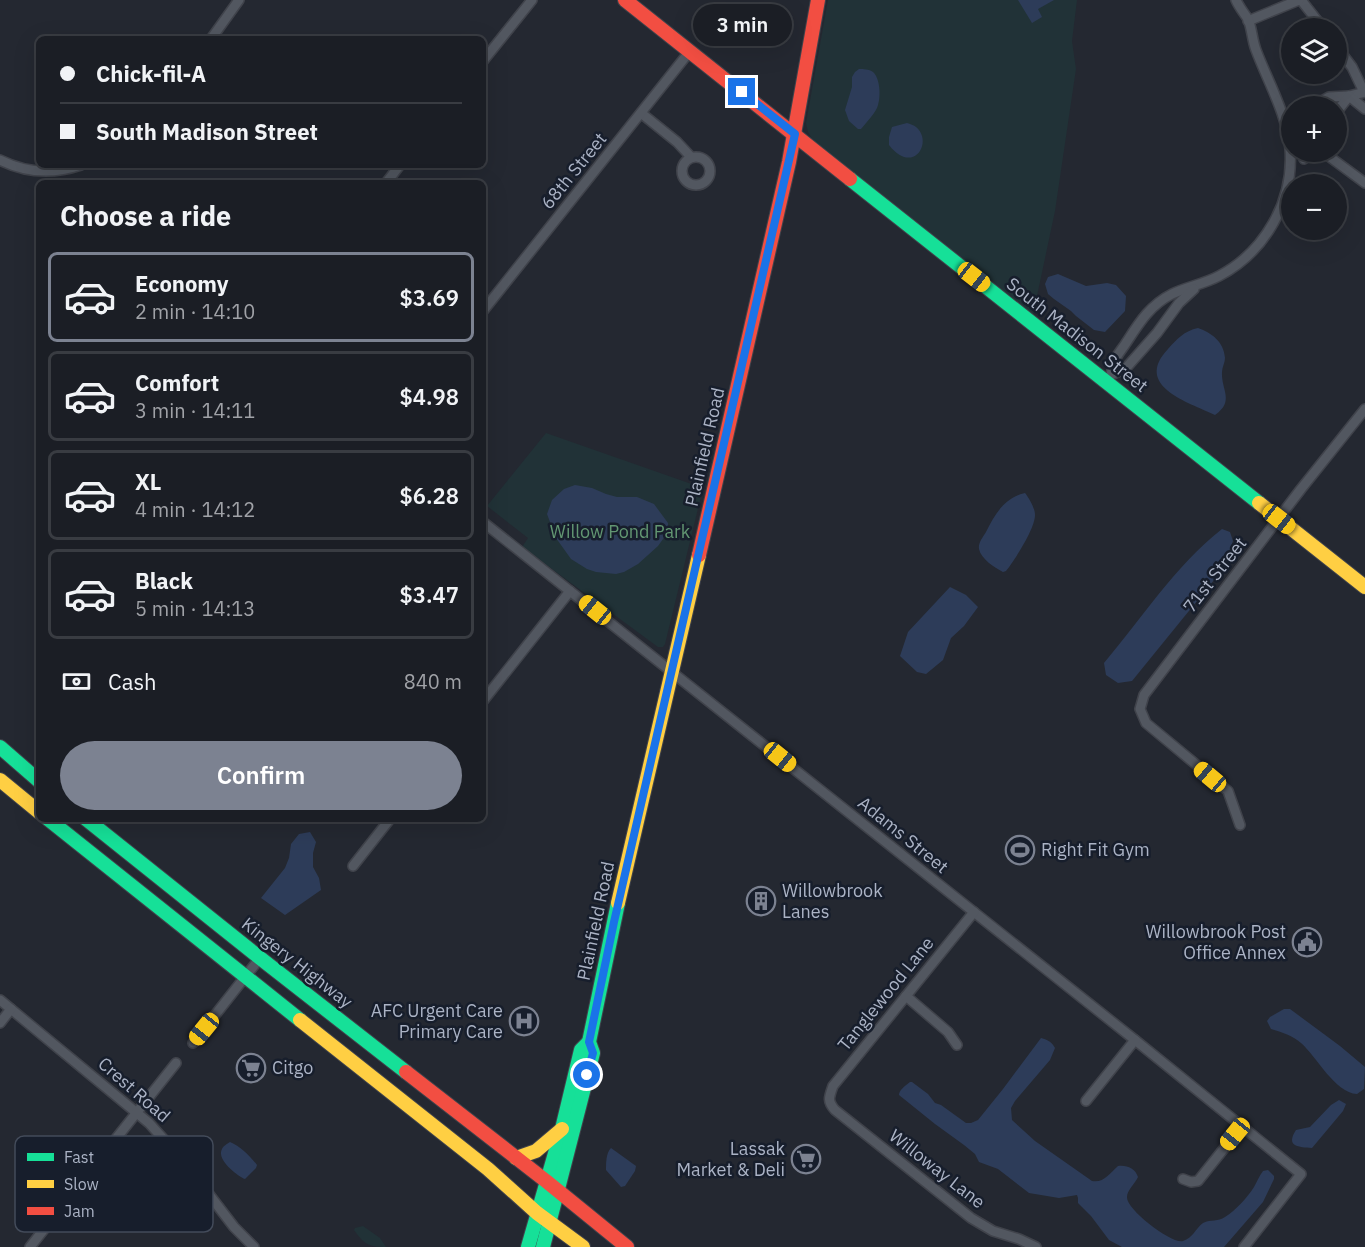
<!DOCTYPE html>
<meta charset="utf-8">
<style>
:root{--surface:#1b1e25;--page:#24272d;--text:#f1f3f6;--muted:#a0a2a7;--line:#393c42;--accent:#7c8291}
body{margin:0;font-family:"IBM Plex Sans",sans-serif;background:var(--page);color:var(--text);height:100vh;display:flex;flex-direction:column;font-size:22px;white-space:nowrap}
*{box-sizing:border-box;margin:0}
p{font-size:20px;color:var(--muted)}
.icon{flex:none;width:33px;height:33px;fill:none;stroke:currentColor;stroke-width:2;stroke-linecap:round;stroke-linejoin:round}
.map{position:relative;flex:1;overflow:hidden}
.panel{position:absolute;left:36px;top:180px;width:450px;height:642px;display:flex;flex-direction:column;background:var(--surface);border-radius:9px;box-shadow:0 6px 24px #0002,0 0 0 2px var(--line)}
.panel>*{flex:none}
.hud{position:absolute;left:36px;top:36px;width:450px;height:132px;border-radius:9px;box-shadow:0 6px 24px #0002,0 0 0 2px var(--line);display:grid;align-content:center;height:132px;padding:0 24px;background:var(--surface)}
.controls{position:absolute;left:1281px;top:18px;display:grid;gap:12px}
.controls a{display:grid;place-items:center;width:66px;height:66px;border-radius:50%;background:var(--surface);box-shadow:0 6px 24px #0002,0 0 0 2px var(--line);font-size:30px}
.end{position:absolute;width:27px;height:27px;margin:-14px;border:8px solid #1a73e8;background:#fff;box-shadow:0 0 0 3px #fff}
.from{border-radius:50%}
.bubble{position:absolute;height:42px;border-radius:21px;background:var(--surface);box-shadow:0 6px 24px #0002,0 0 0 2px var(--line);font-size:20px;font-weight:600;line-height:42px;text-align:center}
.car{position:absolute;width:18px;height:36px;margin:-18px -9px;border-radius:8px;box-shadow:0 0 4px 2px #0007;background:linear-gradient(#f5c518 24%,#345 0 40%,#f5c518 0 76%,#345 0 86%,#f5c518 0)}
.hud b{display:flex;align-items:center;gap:21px;height:57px;font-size:22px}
.hud b+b{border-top:2px solid var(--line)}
.hud i{width:15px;height:15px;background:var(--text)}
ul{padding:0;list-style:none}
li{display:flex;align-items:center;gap:18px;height:90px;margin:0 12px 9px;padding:0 12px;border:3px solid var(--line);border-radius:9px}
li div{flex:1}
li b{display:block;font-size:22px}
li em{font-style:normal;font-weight:600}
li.active{border-color:var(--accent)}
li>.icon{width:54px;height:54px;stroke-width:1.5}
h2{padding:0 24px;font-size:27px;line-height:72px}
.pay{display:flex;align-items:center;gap:15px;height:66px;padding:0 24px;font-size:22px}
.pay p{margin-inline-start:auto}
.cta{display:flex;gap:12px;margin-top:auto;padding:12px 24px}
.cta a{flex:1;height:69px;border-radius:36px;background:var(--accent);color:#fff;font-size:24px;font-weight:600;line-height:69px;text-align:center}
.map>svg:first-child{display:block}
.green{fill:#213237}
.water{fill:#2d3c59}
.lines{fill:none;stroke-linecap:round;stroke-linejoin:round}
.street-casing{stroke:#40434b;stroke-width:12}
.fast-casing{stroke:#40434b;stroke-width:16}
.slow-casing{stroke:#40434b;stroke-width:16}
.jam-casing{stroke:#40434b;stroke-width:16}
.street{stroke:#525760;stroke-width:9}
.fast{stroke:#16e098;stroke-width:14}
.slow{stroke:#ffcf43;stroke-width:14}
.jam{stroke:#f24e42;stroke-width:14}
.route{stroke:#1a73e8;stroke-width:8}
.labels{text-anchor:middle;stroke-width:5;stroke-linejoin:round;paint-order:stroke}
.street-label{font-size:18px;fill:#abb3c5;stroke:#171e2c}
.park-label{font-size:18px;fill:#629672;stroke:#171e2c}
.poi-label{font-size:18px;fill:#abb3c5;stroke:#171e2c;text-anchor:start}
.key{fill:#171e2c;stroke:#434b5a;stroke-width:1.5}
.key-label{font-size:16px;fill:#abb3c5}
</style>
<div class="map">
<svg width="1365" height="1247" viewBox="0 0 1365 1247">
<rect width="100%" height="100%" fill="#242831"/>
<g class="green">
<path d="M828 0H1077L1072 41 1076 69 1055 211 1033 315 812 139 808 132 806 123Z"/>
<path d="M546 433 703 488 665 644 663 647H658L522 547 528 538 487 506Z"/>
<path d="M363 1226 380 1238 386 1247C368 1247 364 1244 354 1230L355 1228Z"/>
</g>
<g class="water">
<path d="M1018 0H1054L1038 9 1042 17 1032 23Z"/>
<path d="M859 69C863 69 869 69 873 72 880 78 881 96 878 105 877 111 866 123 861 129H858L849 121 845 110 852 87V77L855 72Z"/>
<path d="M907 123C910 124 914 125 916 127 934 142 913 176 889 145V137L892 127Z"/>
<path d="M1058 274 1086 286 1107 283 1116 285 1126 296 1125 311 1105 332 1094 330 1076 316 1071 311 1054 299 1048 294 1045 284 1048 277Z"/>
<path d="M1198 328C1212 333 1224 342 1225 358 1225 363 1222 367 1222 372 1221 390 1235 401 1215 415 1188 402 1133 386 1168 349 1177 339 1184 331 1198 328Z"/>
<path d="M575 485 592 488 606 494 617 497H637L654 504 668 523V532L658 546 638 564 624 572 616 574 596 572 587 569 571 559 556 538 547 514 552 500 564 489Z"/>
<path d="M1025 493C1029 498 1035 508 1035 515 1035 529 1014 561 1006 571L1003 572C994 567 981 559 979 549 978 543 983 537 986 532 995 514 1004 498 1025 493Z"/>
<path d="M1222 529 1230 532 1233 541 1223 569 1132 681 1118 683 1106 675 1104 663C1143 617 1174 567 1222 529Z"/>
<path d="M950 587 966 595 978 607 964 626 951 638 943 660 926 674 917 672 900 656 908 632Z"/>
<path d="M310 832 316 842 313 853V867L319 878 321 890 285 915 261 898 285 868 289 858 291 844 299 834Z"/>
<path d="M1284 1009H1290L1340 1046 1365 1067 1364 1089 1357 1094C1335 1093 1317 1057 1301 1043 1293 1036 1282 1032 1271 1029L1267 1021 1270 1017Z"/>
<path d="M1041 1038C1048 1040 1052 1042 1055 1048L1050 1060 1015 1101 1011 1108 1012 1120 1035 1141 1092 1181C1104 1183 1109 1174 1118 1166 1127 1165 1135 1168 1138 1177 1135 1184 1127 1190 1127 1197 1126 1209 1171 1244 1183 1241 1193 1238 1195 1229 1203 1223 1211 1219 1218 1222 1225 1217 1236 1210 1247 1198 1254 1187 1257 1182 1259 1176 1263 1171L1268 1170 1274 1176V1179L1263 1202 1224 1247H1122L1109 1240 1091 1216 1078 1203V1198L1077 1195 1059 1198 1029 1193 998 1169 979 1162 975 1154 964 1145 935 1124 899 1095C899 1090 905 1086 910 1082H912L928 1094 935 1103 941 1105 966 1123H971L978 1120 1003 1089Z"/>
<path d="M1339 1100 1346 1104 1343 1111 1312 1148C1299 1147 1285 1147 1296 1130L1310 1127 1331 1105Z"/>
<path d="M230 1142C240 1146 250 1156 257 1165L256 1168 245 1179C237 1176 216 1159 222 1149 223 1146 227 1144 230 1142Z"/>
<path d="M611 1148 636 1166 635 1171 625 1186 621 1187 606 1170C606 1163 606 1153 611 1148Z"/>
</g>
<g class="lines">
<g class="street-casing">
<g id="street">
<path d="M1301 0 1323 28"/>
<path d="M1248 21 1299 0"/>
<path d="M211 39 239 0"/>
<path d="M1336 46 1352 67 1364 92"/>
<path d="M483 61 532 0"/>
<path d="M1313 106 1329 97 1349 96 1365 92"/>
<path d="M641 113 677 142 691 157"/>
<path d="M1336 113 1349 96 1365 109"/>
<path d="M1323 152 1365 183"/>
<circle cx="696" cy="171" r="14"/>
<path d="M1304 159 1309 152"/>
<path d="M0 160C26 173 54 174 81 165"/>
<path d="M386 183 400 165"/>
<path d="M483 311 690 51"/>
<path d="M1111 375C1112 369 1113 363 1116 358 1119 352 1123 348 1126 343 1139 323 1150 305 1172 294 1186 287 1204 284 1219 276 1265 252 1294 201 1290 149 1287 114 1268 82 1256 50 1252 40 1252 28 1248 19 1244 13 1239 7 1236 0"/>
<path d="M1111 375 1126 368 1157 333 1179 303 1194 289"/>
<path d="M483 522 1135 1040 1301 1174 1244 1247"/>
<path d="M483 701 570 591"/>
<path d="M1240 825 1228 791 1146 723 1140 709 1144 695 1301 489 1365 409"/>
<path d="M353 866 390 819"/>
<path d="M974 912 833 1086C829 1097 827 1101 835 1110L971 1218 993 1231 1019 1239 1036 1247"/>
<path d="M906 996 948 1032 957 1045"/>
<path d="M0 1000 149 1123 185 1163 234 1227 254 1247"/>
<path d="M0 1023 11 1009"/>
<path d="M193 1043 260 958"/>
<path d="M1086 1101 1135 1040"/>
<path d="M1183 1179 1191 1182 1198 1181 1242 1126"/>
<path d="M30 1247 176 1063"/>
</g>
</g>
<g class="fast-casing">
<g id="fast">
<path d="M850 179 1259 503"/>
<path d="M0 747 39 781"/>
<path d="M48 819 300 1020"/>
<path d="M86 819 260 958 406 1072"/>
<path d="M528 1247 562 1129 581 1050 589 1042"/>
<path d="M543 1247 593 1053 589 1042 618 903"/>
</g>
</g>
<g class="slow-casing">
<g id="slow">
<path d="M1259 503 1365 587"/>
<path d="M0 780 39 812"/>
<path d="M618 903 699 555"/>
<path d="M300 1020 488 1169 537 1213 583 1247"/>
<path d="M516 1158 536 1151 562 1129"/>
</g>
</g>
<g class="jam-casing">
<g id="jam">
<path d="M625 0 850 179"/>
<path d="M699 555 789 162 818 0"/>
<path d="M406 1072 546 1181 627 1247"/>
</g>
</g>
<use href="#street" class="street"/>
<use href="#fast" class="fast"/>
<use href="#slow" class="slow"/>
<use href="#jam" class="jam"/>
</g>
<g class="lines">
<path class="route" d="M587 1075 593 1053 589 1042 614 922 795 134 742 92"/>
</g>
<defs>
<g id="stadium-ring" transform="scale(1.5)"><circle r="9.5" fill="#171e2c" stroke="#7c8291" stroke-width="1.5"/><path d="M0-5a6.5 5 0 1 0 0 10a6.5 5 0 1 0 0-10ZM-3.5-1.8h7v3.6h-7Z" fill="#7c8291"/></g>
<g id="building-ring" transform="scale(1.5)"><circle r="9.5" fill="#171e2c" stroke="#7c8291" stroke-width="1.5"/><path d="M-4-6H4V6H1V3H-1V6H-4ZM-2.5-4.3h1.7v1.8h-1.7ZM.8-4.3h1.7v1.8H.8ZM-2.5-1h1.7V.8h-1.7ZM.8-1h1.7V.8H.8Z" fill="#7c8291"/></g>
<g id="civic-ring" transform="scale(1.5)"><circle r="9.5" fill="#171e2c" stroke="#7c8291" stroke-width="1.5"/><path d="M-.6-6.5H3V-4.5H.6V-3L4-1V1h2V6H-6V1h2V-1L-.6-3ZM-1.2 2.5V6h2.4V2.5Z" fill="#7c8291"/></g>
<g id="hospital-ring" transform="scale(1.5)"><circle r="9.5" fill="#171e2c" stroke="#7c8291" stroke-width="1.5"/><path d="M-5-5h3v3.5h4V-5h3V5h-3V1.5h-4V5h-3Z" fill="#7c8291"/></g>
<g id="supermarket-ring" transform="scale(1.5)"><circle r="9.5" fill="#171e2c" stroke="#7c8291" stroke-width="1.5"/><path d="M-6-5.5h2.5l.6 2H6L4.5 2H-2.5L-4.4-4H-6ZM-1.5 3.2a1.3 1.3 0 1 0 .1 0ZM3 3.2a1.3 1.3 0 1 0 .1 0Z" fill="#7c8291"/></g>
</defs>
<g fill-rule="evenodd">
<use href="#stadium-ring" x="1020" y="850"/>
<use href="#building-ring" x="761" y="901"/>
<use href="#civic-ring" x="1307" y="942"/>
<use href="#hospital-ring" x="524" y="1021"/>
<use href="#supermarket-ring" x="251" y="1068"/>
<use href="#supermarket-ring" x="806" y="1159"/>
</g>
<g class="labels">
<g class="street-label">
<text transform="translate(574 171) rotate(-51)" y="6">68th Street</text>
<text transform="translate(1077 335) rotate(38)" y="6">South Madison Street</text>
<text transform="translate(705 447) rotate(-77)" y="6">Plainfield Road</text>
<text transform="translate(1215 575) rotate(-52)" y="6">71st Street</text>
<text transform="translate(903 835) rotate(39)" y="6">Adams Street</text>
<text transform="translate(596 921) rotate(-78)" y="6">Plainfield Road</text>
<text transform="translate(297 963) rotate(38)" y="6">Kingery Highway</text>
<text transform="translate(886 994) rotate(-51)" y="6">Tanglewood Lane</text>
<text transform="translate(134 1090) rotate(41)" y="6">Crest Road</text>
<text transform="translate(937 1169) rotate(38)" y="6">Willoway Lane</text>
</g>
<g class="park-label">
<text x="620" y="538">Willow Pond Park</text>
</g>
<g class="poi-label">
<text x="1041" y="856">Right Fit Gym</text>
<text x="782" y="897">Willowbrook<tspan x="782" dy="21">Lanes</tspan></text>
<text x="1286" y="938" text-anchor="end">Willowbrook Post<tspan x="1286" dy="21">Office Annex</tspan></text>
<text x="503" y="1017" text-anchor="end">AFC Urgent Care<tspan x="503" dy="21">Primary Care</tspan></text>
<text x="272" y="1074">Citgo</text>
<text x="785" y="1155" text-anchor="end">Lassak<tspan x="785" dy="21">Market &amp; Deli</tspan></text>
</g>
</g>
<rect x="15" y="1136" width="198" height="96" rx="9" class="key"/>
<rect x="27" y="1153" width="27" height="8" fill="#16e098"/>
<rect x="27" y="1180" width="27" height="8" fill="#ffcf43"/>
<rect x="27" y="1207" width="27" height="8" fill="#f24e42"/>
<g class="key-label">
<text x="64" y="1163">Fast</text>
<text x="64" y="1190">Slow</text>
<text x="64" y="1217">Jam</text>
</g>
</svg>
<div class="controls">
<a><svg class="icon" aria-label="layers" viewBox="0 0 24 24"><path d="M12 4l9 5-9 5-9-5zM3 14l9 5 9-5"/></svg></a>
<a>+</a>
<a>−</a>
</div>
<i class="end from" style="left:587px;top:1075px"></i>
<i class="end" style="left:742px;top:92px"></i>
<div class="bubble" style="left:693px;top:4px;width:99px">3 min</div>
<i class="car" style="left:974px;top:277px;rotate:128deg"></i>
<i class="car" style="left:1279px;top:519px;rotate:128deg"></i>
<i class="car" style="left:595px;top:610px;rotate:309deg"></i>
<i class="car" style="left:780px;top:757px;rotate:129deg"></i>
<i class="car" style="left:1210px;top:777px;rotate:310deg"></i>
<i class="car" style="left:204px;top:1029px;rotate:219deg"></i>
<i class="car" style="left:1235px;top:1134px;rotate:219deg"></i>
<div class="hud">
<b><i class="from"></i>Chick-fil-A</b>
<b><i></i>South Madison Street</b>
</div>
<section class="panel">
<h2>Choose a ride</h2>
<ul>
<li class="active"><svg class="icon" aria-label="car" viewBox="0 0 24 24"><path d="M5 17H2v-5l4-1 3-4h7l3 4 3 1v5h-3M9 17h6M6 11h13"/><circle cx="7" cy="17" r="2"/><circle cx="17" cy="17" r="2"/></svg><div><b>Economy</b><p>2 min · 14:10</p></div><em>$3.69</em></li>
<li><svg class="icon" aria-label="car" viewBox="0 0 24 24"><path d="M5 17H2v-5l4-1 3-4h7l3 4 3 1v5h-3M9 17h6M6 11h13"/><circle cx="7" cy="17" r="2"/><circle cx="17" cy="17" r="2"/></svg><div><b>Comfort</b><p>3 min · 14:11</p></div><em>$4.98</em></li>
<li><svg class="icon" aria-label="car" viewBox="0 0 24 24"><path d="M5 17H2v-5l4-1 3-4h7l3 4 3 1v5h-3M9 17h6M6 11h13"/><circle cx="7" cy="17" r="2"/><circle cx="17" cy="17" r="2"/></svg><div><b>XL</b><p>4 min · 14:12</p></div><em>$6.28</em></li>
<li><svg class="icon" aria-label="car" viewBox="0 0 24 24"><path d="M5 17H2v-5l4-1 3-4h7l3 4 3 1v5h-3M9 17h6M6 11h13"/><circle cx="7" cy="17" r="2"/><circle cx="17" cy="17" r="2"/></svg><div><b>Black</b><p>5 min · 14:13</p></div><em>$3.47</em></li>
</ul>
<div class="pay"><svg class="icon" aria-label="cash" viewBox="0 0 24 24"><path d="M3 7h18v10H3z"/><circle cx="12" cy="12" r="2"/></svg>Cash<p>840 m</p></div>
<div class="cta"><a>Confirm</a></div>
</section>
</div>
